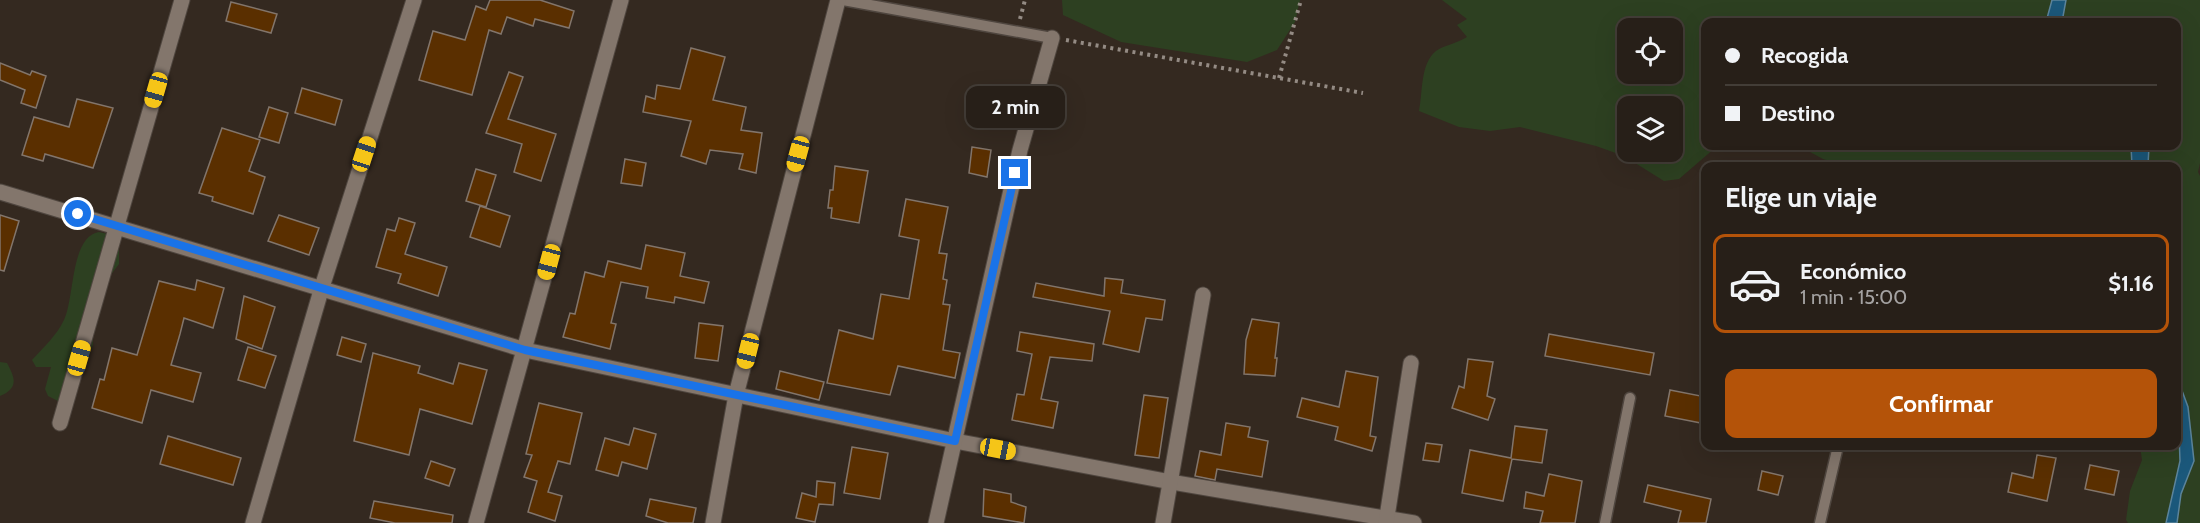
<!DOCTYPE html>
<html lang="es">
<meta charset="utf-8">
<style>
:root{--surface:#271f18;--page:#332c25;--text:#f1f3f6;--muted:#a4a2a2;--line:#433d37;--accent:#b45309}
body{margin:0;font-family:Cabin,sans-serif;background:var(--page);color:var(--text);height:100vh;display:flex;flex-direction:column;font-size:22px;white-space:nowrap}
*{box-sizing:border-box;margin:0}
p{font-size:20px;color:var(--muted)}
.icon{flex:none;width:33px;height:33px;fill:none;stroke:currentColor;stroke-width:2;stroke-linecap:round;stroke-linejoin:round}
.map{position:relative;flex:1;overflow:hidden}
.side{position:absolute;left:1701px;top:162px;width:480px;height:288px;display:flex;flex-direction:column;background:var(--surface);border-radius:12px;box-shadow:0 6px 24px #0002,0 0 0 2px var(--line)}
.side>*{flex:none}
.banner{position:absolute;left:1701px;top:18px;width:480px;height:132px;border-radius:12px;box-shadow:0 6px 24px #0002,0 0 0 2px var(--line);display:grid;align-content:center;height:132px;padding:0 24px;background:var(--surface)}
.fabs{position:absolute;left:1617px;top:18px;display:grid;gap:12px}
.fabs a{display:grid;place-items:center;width:66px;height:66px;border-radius:12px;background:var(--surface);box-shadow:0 6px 24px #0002,0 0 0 2px var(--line);font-size:30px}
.end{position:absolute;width:27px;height:27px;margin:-14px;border:8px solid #1a73e8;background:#fff;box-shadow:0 0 0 3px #fff}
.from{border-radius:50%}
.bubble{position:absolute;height:42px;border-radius:12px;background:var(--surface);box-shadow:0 6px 24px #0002,0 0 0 2px var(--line);font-size:20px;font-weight:800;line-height:42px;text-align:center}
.car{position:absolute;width:18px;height:36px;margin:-18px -9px;border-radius:8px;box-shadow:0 0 4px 2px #0007;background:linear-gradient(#f5c518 24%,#345 0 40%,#f5c518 0 76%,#345 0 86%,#f5c518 0)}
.banner b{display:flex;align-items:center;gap:21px;height:57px;font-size:22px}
.banner b+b{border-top:2px solid var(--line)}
.banner i{width:15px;height:15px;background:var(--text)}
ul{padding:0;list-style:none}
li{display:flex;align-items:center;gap:18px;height:99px;margin:0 12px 9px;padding:0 12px;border:3px solid transparent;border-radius:12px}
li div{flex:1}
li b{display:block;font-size:22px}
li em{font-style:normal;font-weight:800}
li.current{border-color:var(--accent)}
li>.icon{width:54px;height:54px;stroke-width:1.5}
h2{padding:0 24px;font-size:27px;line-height:72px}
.primary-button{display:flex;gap:12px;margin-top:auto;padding:12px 24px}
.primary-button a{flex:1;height:69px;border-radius:12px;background:var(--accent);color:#fff;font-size:24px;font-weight:800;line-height:69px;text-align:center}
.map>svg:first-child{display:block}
.green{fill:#2d4021;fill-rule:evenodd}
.water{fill:#1b587b;stroke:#5c849b;stroke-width:1.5}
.building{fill:#5a2f00;stroke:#82756b;stroke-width:1.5}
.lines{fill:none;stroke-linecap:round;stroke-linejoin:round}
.lane-casing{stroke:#4f463f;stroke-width:13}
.street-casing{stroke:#4f463f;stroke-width:17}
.path{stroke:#948b84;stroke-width:4;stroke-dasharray:3 4.5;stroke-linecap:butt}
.lane{stroke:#83766c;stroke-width:10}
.street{stroke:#83766c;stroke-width:15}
.route{stroke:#1a73e8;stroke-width:8}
</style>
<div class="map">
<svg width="2200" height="523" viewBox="0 0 2200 523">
<rect width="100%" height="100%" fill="#342920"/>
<g class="green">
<path d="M1062 0H1300L1295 22 1277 50 1247 62 1121 42 1063 15Z"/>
<path d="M1442 0H2200V163L2198 172 2200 176V523H2128L2126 520 2130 491 2142 460 2140 446H2176L2179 426 2176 423V166H1846L1823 159 1799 146H2176V22H1706V146H1736L1715 148 1679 179 1664 181 1624 156 1596 146 1520 127 1490 131 1459 127 1419 111C1423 92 1420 64 1436 51 1442 46 1458 43 1467 37L1457 25 1467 19ZM1628 28H1672V74H1628ZM1628 106H1672V152H1628Z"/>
<path d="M99 232 112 235 119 240V264L104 284 92 313 93 345 62 403 48 396 45 389 51 367H36L32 360C43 348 57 335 64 320 75 297 70 237 99 232Z"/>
<path d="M0 362 7 363C15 378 19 388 0 396Z"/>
</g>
<g class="water">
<path d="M2052 0H2066L2062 22H2046Z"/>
<path d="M2131 146H2149L2148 166H2132Z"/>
<path d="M2177 377 2188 407 2194 461 2181 494 2177 523H2166L2180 461Z"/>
</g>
<g class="building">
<path d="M490 0H540L574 11 569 28 535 19 533 26 507 17 501 34 489 30 472 95 419 80 433 31 465 40 476 6 486 10Z"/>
<path d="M231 2 277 14 271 33 226 21Z"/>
<path d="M691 48 725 57 713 100 746 107 741 130 762 133 756 173 739 169 743 154 710 150 706 164 681 156 691 121 643 112 646 96 655 99 657 85 680 89Z"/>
<path d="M0 63 30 75 32 71 46 76 36 108 21 103 25 90 0 80Z"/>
<path d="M509 72 523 77 508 119 556 134 541 181 514 172 522 144 486 133Z"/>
<path d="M302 88 342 100 335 125 295 113Z"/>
<path d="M77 99 113 108 93 168 45 154 43 161 22 155 34 117 69 127Z"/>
<path d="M269 107 288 113 279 143 259 137Z"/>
<path d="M222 128 260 140 249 171 265 177 253 214 212 201 213 197 199 193Z"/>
<path d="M972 147 991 150 987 177 969 173Z"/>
<path d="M625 159 646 163 642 186 621 183Z"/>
<path d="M835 166 868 171 859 223 831 218 832 208H828L830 190H833Z"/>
<path d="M476 169 496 175 486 207 466 201Z"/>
<path d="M906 199 948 207 939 253 947 254 943 279 947 280 943 304 950 305 943 350 960 353 955 378 898 366 890 395 827 383 839 330 873 339 881 294 909 299 919 240 899 236Z"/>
<path d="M480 206 510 216 500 247 470 237Z"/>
<path d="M0 215 19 221 4 271 0 270Z"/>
<path d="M279 215 319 228 309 255 268 241Z"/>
<path d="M399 218 415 223 405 254 447 267 438 296 398 283 401 274 376 267 387 229 395 231Z"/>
<path d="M646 245 685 253 680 276 709 282 704 303 675 297 674 303 646 298 648 287 621 282 611 323 616 324 610 349 563 337 570 313 575 314 585 272 604 277 608 261 641 269Z"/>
<path d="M1105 278 1123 280 1121 293 1165 300 1162 320 1146 318 1139 352 1103 344 1110 311 1033 297 1036 283 1104 296Z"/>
<path d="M197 280 224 288 213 328 184 318 180 334 171 365 201 373 193 402 151 390 142 423 92 408 100 379 104 380 112 348 137 355 159 281 195 290Z"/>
<path d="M244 296 275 307 262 349 236 339Z"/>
<path d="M1252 319 1279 323 1275 358H1277L1275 376 1244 374 1246 340Z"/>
<path d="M699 323 723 326 718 361 695 358Z"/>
<path d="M1020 332 1094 344 1092 361 1050 357 1041 399 1058 402 1053 428 1012 420 1017 394 1024 395 1032 354 1017 351Z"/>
<path d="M1549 334 1654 353 1650 375 1545 356Z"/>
<path d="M342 337 366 344 361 362 337 355Z"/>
<path d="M248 347 276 356 265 388 238 380Z"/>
<path d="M373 353 420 366 418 373 453 384 459 363 487 370 472 424 420 409 409 455 354 441Z"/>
<path d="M1468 359 1493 362 1487 396 1495 399 1488 420 1452 408 1459 386 1464 388Z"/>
<path d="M780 371 824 382 819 400 776 389Z"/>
<path d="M1346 371 1378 377 1370 436 1376 437 1372 451 1335 440 1338 427 1297 417 1302 398 1339 407Z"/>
<path d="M1670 390 1706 397V424L1665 416Z"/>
<path d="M1144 395 1168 398 1159 458 1135 455Z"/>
<path d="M539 403 582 413 570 464 558 461 548 492 562 496 555 521 528 512 537 481 524 477 532 455 526 454Z"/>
<path d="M1226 423 1250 427 1248 437 1268 441 1262 477 1217 469 1215 480 1195 476 1200 451 1221 455Z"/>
<path d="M1515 426 1547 430 1542 463 1512 459 1503 501 1462 493 1470 450 1511 458Z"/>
<path d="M634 428 656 434 647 469 622 462 618 476 596 470 605 438 629 445Z"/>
<path d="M168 436 241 458 233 485 160 464Z"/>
<path d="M1426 443 1442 445 1439 462 1423 460Z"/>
<path d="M852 447 888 453 880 499 844 493Z"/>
<path d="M2037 455 2056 458 2047 501 2008 492 2012 473 2033 478Z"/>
<path d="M431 461 455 469 449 486 425 478Z"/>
<path d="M2090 465 2119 471 2114 495 2085 489Z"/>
<path d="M1762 471 1783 476 1778 495 1758 490Z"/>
<path d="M1549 474 1582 481 1575 523H1540L1543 511 1524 508 1526 492 1544 496Z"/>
<path d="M817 481 835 483 833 505 819 504 815 522 796 518 802 493 816 497Z"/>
<path d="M1648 485 1711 499 1706 523H1678L1681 511 1644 502Z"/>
<path d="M984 489 1011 494V502L1026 507 1024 523 983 516Z"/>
<path d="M650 499 696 508 693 523H668L646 516Z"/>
<path d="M374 501 453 515 452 523H395L370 518Z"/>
</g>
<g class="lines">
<g class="lane-casing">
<g id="lane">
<path d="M843 0 1052 38"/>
<path d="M1605 523 1630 398"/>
<path d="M1820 523 1838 446"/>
</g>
</g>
<g class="street-casing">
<g id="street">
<path d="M0 192 525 350 955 441 1171 482 1414 523"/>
<path d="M60 423 182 0"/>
<path d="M253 523 322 287 414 0"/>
<path d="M476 523 621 0"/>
<path d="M713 523 736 395 838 0"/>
<path d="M936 523 1020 150 1052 38"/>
<path d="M1163 523 1203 295"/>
<path d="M1386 523 1411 363"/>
</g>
</g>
<g class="path">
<path d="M1020 19 1025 0"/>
<path d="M1066 40 1363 93"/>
<path d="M1279 78 1301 0"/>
</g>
<use href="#lane" class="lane"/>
<use href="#street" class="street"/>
</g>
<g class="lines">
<path class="route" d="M78 214 525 350 955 441 1015 173"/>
</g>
</svg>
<div class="fabs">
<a><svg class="icon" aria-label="locate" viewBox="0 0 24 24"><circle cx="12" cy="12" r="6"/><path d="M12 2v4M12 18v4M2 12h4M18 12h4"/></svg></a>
<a><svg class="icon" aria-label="layers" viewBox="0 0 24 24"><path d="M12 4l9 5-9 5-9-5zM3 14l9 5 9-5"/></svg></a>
</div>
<i class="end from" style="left:78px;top:214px"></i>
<i class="end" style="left:1015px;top:173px"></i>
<div class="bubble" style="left:966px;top:86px;width:99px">2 min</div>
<i class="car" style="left:156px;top:90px;rotate:196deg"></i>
<i class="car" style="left:364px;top:154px;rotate:18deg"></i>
<i class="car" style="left:798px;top:154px;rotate:195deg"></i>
<i class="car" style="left:549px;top:262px;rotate:195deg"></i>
<i class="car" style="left:748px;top:351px;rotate:194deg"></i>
<i class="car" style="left:79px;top:358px;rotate:16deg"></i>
<i class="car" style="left:998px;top:449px;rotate:101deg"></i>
<div class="banner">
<b><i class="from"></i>Recogida</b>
<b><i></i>Destino</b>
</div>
<section class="side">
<h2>Elige un viaje</h2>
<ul>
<li class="current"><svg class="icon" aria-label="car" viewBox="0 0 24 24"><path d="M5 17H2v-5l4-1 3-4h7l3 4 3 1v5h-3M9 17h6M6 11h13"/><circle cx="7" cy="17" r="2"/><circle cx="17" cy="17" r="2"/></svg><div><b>Económico</b><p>1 min · 15:00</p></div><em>$1.16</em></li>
</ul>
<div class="primary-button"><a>Confirmar</a></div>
</section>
</div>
